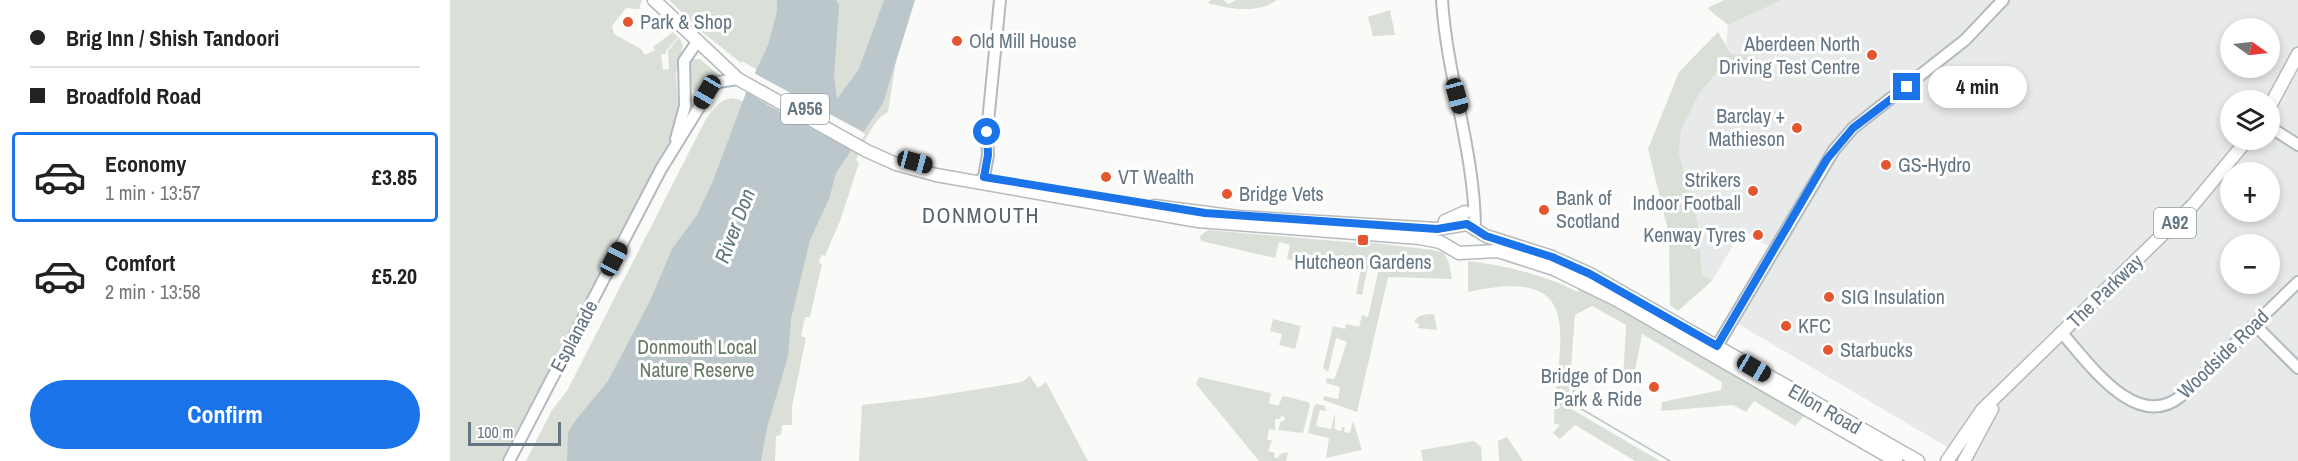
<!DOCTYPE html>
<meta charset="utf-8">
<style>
:root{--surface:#fff;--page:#f6f6f6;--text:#222;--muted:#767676;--line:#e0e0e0;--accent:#1a73e8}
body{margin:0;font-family:"Archivo Narrow",sans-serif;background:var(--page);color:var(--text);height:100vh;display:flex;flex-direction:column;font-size:22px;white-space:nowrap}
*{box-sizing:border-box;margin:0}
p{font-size:20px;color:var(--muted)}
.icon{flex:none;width:33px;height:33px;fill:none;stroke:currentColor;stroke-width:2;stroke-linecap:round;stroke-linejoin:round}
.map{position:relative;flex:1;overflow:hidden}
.sheet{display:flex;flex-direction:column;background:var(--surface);width:450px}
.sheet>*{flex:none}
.banner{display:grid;align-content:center;height:132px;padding:0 30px;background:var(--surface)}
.needle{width:39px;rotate:104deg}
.buttons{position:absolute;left:1770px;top:18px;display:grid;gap:12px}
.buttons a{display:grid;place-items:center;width:60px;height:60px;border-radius:50%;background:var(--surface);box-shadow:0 3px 9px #0003;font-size:30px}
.scale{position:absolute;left:18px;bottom:15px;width:93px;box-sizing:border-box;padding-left:6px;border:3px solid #657683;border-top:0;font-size:16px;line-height:21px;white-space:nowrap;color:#657683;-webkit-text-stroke:4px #fff;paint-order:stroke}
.end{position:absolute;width:27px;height:27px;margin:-14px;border:8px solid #1a73e8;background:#fff;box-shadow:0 0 0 3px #fff}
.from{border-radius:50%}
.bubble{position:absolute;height:42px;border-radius:21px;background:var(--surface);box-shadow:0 3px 9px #0003;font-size:20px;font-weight:700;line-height:42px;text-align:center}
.car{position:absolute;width:18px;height:36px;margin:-18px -9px;border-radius:8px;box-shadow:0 0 4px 2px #0007;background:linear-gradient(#222 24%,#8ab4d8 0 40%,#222 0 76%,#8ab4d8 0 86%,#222 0)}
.banner b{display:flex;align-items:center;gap:21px;height:57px;font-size:22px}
.banner b+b{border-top:2px solid var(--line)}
.banner i{width:15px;height:15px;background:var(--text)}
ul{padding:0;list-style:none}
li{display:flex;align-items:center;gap:18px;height:90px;margin:0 12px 9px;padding:0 18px;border:3px solid transparent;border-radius:6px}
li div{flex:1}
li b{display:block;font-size:22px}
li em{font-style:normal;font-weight:700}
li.current{border-color:var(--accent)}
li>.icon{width:54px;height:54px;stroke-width:1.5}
.primary-button{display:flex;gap:12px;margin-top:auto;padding:12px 30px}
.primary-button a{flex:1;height:69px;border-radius:36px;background:var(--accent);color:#fff;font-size:24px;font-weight:700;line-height:69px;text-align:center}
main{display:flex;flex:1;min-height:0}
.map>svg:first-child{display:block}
.built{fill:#e8e9e9;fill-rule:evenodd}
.green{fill:#dadfd7}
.water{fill:#bbc7cb}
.pier{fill:#fafaf8}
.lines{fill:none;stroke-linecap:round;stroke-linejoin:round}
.stream{stroke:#bbc7cb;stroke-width:1.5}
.secondary-casing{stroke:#b3babf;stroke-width:14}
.primary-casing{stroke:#b5babe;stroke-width:15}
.secondary{stroke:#fff;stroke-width:10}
.primary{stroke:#fff;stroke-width:12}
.route{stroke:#1a73e8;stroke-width:8}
.poi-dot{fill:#e4572e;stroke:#fff;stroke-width:2}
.labels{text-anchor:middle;stroke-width:6;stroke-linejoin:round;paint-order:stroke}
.shield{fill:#fff;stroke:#939fa8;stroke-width:1.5}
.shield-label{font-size:18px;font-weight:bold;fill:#657683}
.poi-label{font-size:20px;fill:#657683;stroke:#fff;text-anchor:start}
.street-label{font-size:20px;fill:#657683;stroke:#fff}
.park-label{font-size:20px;fill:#687a64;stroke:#fff}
.water-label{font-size:21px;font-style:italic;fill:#60757c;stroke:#fff}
.quarter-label{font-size:22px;letter-spacing:1.5px;fill:#57646e;stroke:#fff}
</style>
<main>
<section class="sheet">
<div class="banner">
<b><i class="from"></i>Brig Inn / Shish Tandoori</b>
<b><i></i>Broadfold Road</b>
</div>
<ul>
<li class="current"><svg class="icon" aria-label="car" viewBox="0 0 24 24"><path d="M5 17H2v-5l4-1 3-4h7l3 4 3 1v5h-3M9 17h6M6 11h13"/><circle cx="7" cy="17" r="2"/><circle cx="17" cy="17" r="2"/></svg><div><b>Economy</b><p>1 min · 13:57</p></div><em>£3.85</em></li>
<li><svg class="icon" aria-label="car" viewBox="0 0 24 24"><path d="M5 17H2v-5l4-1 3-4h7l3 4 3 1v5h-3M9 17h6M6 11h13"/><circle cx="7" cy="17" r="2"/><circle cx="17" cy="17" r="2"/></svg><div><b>Comfort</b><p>2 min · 13:58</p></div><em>£5.20</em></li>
</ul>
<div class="primary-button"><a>Confirm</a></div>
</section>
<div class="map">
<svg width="1848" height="461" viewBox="0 0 1848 461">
<rect width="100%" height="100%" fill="#fafaf8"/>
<path class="built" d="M1332 0H1848V461H1521L1288 324 1327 251 1292 230 1262 281 1252 275 1248 223 1229 154 1231 129 1250 92 1275 63 1310 61 1298 55 1281 54 1276 44 1278 25ZM1780 28H1820V68H1780ZM1780 100H1820V140H1780ZM1780 172H1820V212H1780ZM1780 244H1820V284H1780Z"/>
<g class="green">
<path d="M0 0H192L189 9 176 8 162 26 164 34 191 49 195 55 205 50 203 47 223 32 228 37 216 51V54H211L213 70 219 69 218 51 229 37 233 45 226 74 228 110 222 137 51 461H0Z"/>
<path d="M219 0H465L446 61 438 112C422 120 414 144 406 160L409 163 390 221 375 256 371 255 369 263 372 264 360 317H355L351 336 356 338 342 406V425H332L331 435 326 436 325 461H76L102 410 117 391 256 119C269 102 278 90 298 105L314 74 292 61 291 63 251 31Z"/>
<path d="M761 0H774L778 4 786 0H827C809 14 778 9 758 3Z"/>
<path d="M1274 0H1332L1278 25 1257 8Z"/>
<path d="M940 10 945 35 923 36 918 17Z"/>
<path d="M1268 32 1281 54 1298 55 1310 61 1311 69 1303 71 1275 63 1250 92 1231 130 1229 154 1248 223 1252 275 1262 281 1228 311 1220 305 1219 234 1198 149 1229 72Z"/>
<path d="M240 59H250L271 77 253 91 243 90 238 70Z"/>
<path d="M758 230 908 243 916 242 983 250 994 253 999 263 1002 279 938 277 907 412 873 400 874 396 888 399 890 387 876 383 877 378 884 379 886 375 897 342 886 338 878 372 873 368 883 326 895 329 896 324 909 327 912 315 918 317 930 264 919 262 912 295 906 294 912 264 882 254 878 268 837 259 840 245 829 242 825 258 751 241 750 236Z"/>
<path d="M1018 261C1058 266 1091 274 1128 292L1130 285 1355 415 1345 426 1304 401 1296 412 1283 405 1211 411 1212 402 1271 390 1272 382 1192 334 1183 382 1173 381 1176 325 1142 306 1125 315 1118 407 1210 461H1185L1125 425 1110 439 1103 433 1110 425 1104 423C1106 342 1142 264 1018 292Z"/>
<path d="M984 314 987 330 968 328 969 324 964 322C968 314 976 314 984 314Z"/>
<path d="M823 319 851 326 845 349 829 345 832 334 820 331Z"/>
<path d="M580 376 588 388 596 382 638 461H409L412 405 473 398 572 382Z"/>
<path d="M749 377 821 393 819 403 828 406 833 396 858 402 860 405 853 433 828 430 831 421H834L835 417 831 416 830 419H825V430L819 429 817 439 822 441 818 451 825 453 824 457 828 458 830 454 838 452 836 461H809L746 384Z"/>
<path d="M867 404 875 406 876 411 870 410 866 426 881 429 885 413V429L891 431 892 427H895L894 432 900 433 903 421 912 450 876 458 879 438 858 433 864 406Z"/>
<path d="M1057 437 1073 461H1049L1048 441Z"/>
<path d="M1024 441 1031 447 1032 461H973L971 450Z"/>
</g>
<path class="water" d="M327 0H386L389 5 384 76 387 99 409 69 434 0H465L433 103 386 173 379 199 360 240 341 319 338 356 317 428 311 461H117L118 433 125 421 158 381 200 301 222 249 247 215 263 181 297 90 318 45 327 12Z"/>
<path class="pier" d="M302 72 413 132 415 135 403 151 318 105 294 90Z"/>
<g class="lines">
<g class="stream">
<path d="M1123 404 1124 381"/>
<path d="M1120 406 1123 404 1220 461"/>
</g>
<g class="secondary-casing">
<g id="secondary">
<path d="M992 0C997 78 1025 152 1025 230"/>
<path d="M1820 127 1848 145"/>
<path d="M226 139 235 106 234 61 247 42"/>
<path d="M528 182 534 177 538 155 537 132 550 0"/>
<path d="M1805 325 1848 368"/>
<path d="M1611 332C1638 362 1686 433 1731 396L1848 282"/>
<path d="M1267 346 1384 150 1403 128 1515 40 1553 0"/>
<path d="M59 461 211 169 261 88 268 82 288 79"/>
</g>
</g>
<g class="primary-casing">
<g id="primary">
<path d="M204 0 288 79 417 151 446 164 486 175 748 221 970 238 990 242 1009 253 1048 251 1104 269 1167 300 1446 461"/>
<path d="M1820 106 1848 54"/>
<path d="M704 206 788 217 987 229 1017 224 1036 236 1102 257 1140 274 1468 461"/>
<path d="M995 221 1015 212"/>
<path d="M1497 461 1532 410 1743 205 1797 140"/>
<path d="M1514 461 1542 409"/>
</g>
</g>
<use href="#secondary" class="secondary"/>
<use href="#primary" class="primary"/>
</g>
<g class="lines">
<path class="route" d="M537 132 538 155 534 177 755 213 987 229 1017 224 1036 236 1102 257 1140 274 1267 346 1377 159 1403 128 1457 87"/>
</g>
<g class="poi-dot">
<circle cx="178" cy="22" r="6"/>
<circle cx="507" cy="41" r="6"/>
<circle cx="1422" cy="55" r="6"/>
<circle cx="1347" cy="128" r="6"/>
<circle cx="1436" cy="165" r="6"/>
<circle cx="656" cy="177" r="6"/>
<circle cx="1303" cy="191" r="6"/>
<circle cx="777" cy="194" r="6"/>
<circle cx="1094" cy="210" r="6"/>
<circle cx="1308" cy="235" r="6"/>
<rect x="907" y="234" width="12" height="12" rx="3"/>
<circle cx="1379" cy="297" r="6"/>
<circle cx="1336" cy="326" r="6"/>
<circle cx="1378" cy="350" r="6"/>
<circle cx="1204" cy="387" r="6"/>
</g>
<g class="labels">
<g class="shield">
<rect x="331" y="94" width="48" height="30" rx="4.5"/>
<rect x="1704" y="208" width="42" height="30" rx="4.5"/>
</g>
<g class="shield-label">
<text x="355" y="115">A956</text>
<text x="1725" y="229">A92</text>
</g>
<g class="poi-label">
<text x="190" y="29">Park &amp; Shop</text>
<text x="519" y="48">Old Mill House</text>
<text x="1410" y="51" text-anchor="end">Aberdeen North<tspan x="1410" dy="23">Driving Test Centre</tspan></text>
<text x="1335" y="123" text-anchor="end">Barclay +<tspan x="1335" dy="23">Mathieson</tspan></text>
<text x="1448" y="172">GS-Hydro</text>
<text x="668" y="184">VT Wealth</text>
<text x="1291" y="187" text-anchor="end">Strikers<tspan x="1291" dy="23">Indoor Football</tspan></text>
<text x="789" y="201">Bridge Vets</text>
<text x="1106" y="205">Bank of<tspan x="1106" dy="23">Scotland</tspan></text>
<text x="1296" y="242" text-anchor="end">Kenway Tyres</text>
<text x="913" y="269" text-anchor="middle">Hutcheon Gardens</text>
<text x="1391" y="304">SIG Insulation</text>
<text x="1348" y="333">KFC</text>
<text x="1390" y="357">Starbucks</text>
<text x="1192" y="383" text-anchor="end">Bridge of Don<tspan x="1192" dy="23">Park &amp; Ride</tspan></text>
</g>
<g class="street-label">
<text transform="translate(1655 291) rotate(-44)" y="7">The Parkway</text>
<text transform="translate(124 336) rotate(-62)" y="7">Esplanade</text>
<text transform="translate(1773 354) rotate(-44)" y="7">Woodside Road</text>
<text transform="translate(1375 409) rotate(30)" y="7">Ellon Road</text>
</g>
<g class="park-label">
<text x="247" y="354">Donmouth Local<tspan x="247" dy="23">Nature Reserve</tspan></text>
</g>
<g class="water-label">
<text transform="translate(285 226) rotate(-69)" y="7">River Don</text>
</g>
<g class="quarter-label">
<text x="531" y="223">DONMOUTH</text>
</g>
</g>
</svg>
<div class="buttons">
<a><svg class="needle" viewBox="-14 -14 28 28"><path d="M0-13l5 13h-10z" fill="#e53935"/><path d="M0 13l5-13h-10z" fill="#767676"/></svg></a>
<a><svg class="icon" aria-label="layers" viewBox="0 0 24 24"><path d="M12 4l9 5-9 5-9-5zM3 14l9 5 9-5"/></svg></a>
<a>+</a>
<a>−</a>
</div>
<div class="scale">100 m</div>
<i class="end from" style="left:537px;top:132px"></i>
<i class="end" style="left:1457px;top:87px"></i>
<div class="bubble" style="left:1478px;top:66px;width:99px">4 min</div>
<i class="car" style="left:257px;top:92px;rotate:210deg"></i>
<i class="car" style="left:1007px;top:96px;rotate:165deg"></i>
<i class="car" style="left:465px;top:162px;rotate:105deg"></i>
<i class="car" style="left:164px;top:259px;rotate:28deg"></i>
<i class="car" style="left:1304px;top:368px;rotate:120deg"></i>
</div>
</main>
